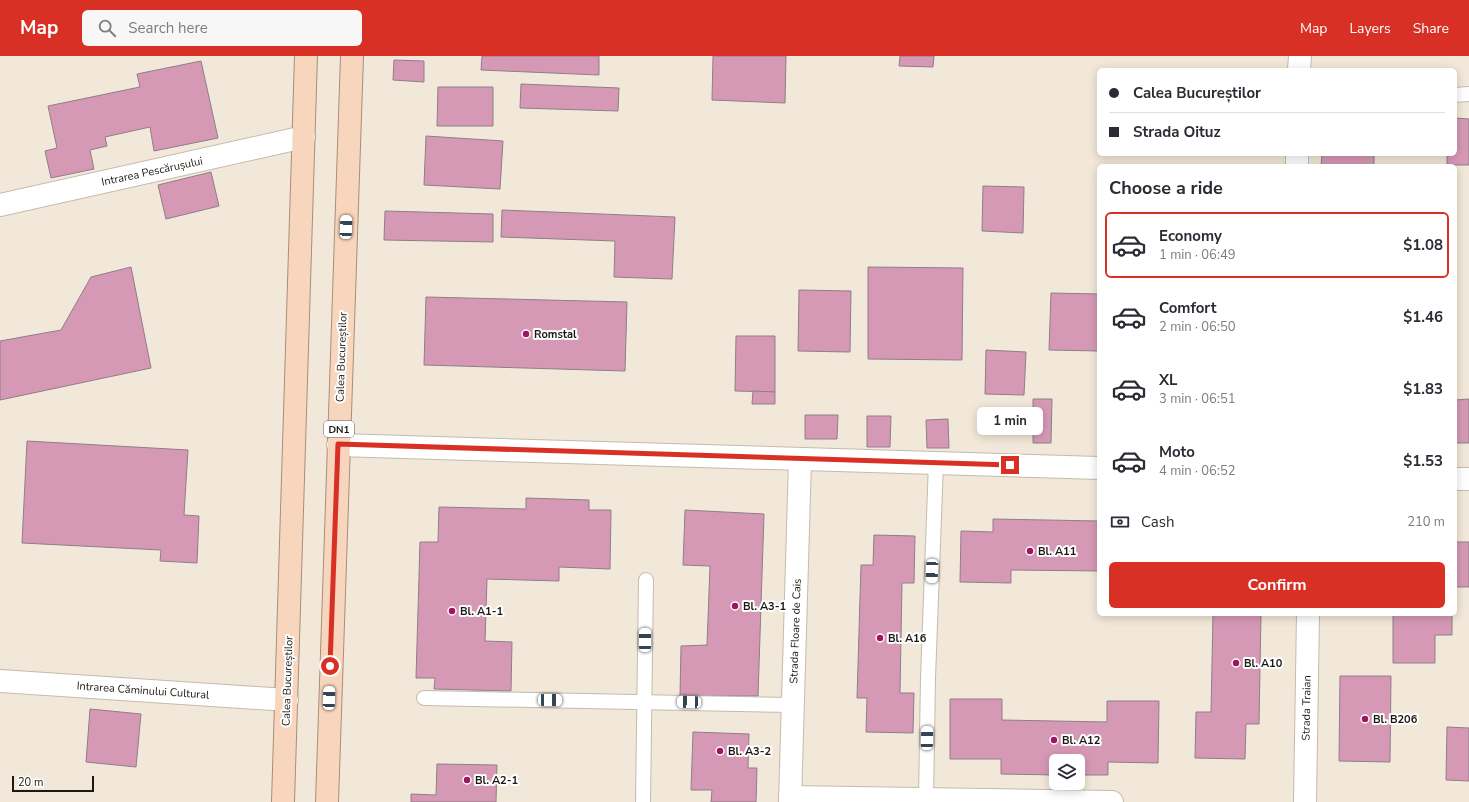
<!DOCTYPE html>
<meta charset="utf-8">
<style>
:root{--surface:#fff;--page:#f7f7f7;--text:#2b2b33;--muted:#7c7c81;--line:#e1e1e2;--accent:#d93025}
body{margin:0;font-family:"Nunito Sans",sans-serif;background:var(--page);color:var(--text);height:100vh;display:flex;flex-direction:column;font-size:15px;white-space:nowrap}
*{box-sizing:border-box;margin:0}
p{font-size:13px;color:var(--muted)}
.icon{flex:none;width:22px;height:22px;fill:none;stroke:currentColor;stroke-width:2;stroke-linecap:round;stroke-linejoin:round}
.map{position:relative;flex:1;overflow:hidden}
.side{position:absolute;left:1097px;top:108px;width:360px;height:452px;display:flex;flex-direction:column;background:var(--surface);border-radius:6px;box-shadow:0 2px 10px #0003}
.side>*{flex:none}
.banner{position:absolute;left:1097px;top:12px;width:360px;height:88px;border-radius:6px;box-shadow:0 2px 10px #0003;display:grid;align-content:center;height:88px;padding:0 12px;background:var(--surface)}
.controls{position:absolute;left:1049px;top:698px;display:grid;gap:8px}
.controls a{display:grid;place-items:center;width:36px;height:36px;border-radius:6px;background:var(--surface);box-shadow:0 2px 10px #0003;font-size:20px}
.scale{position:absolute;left:12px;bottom:10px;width:82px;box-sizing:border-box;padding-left:4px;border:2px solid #1c1913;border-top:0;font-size:11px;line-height:14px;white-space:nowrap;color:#1c1913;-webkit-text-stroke:3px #fff;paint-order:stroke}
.end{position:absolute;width:18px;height:18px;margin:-9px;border:5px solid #d93025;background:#fff;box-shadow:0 0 0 2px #fff}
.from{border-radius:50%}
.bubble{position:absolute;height:28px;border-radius:6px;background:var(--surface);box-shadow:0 2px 10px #0003;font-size:13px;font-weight:700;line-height:28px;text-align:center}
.car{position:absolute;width:12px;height:24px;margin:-12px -6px;border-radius:5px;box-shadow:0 0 3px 1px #0007;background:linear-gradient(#fff 24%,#345 0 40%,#fff 0 76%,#345 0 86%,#fff 0)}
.banner b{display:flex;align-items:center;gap:14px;height:38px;font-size:15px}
.banner b+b{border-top:1px solid var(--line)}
.banner i{width:10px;height:10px;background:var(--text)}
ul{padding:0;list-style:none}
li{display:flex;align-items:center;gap:12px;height:66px;margin:0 8px 6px;padding:0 4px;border:2px solid transparent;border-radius:6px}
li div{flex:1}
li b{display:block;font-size:15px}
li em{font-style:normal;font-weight:700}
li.on{border-color:var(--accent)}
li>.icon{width:36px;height:36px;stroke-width:1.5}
h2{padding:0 12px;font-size:18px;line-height:48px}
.pay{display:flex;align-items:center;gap:10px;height:44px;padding:0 12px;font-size:15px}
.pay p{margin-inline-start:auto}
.cta{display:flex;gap:8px;margin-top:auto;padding:8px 12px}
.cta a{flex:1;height:46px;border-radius:6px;background:var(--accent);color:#fff;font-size:16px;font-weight:700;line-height:46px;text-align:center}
header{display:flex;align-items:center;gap:24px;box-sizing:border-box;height:56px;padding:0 20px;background:var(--accent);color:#fff}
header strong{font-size:19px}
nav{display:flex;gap:22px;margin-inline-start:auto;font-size:14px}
.search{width:280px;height:36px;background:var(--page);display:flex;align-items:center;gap:10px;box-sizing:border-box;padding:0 14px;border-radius:6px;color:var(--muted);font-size:15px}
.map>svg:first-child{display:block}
.building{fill:#d599b6;stroke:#8f7e86}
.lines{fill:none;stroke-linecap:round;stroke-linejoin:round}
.service-casing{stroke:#c4bbac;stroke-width:16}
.minor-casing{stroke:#c4bbac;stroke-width:24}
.trunk-casing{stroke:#aa8d78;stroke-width:24}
.service{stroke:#fff;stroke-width:14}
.minor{stroke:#fff;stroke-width:22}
.trunk{stroke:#f8d6be;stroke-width:22}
.route{stroke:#d93025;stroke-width:5}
.poi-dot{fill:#9f1561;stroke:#fff;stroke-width:1.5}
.labels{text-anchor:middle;stroke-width:4;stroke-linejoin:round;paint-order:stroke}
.shield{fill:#fff;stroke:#605e5a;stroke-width:1}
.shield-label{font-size:10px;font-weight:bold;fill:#1c1913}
.street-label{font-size:11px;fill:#1c1913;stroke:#fff}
.poi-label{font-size:11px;font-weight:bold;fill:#1c1913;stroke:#fff;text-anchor:start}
</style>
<header>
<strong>Map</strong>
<div class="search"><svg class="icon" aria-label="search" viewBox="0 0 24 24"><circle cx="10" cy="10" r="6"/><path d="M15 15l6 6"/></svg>Search here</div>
<nav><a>Map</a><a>Layers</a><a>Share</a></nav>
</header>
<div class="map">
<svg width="1469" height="746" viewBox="0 0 1469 746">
<rect width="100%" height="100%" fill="#f2e8d9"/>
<g class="building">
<path d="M482 0H599V19L481 14Z"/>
<path d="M713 0H786L785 47 712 44Z"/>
<path d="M900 0H934L933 11 899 10Z"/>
<path d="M394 4 424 5V26L393 24Z"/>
<path d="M201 5 218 82 154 95 150 71 105 81 107 90 90 94 94 113 51 122 45 95 57 92 48 50 140 31 137 18Z"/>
<path d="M521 28 619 32 618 55 520 52Z"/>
<path d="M438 31H493V70H437Z"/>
<path d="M1455 62 1469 63V109H1447V98H1455Z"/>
<path d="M426 80 503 85 500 133 424 129Z"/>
<path d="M1322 98H1374V110H1321Z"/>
<path d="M211 116 219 150 166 163 158 129Z"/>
<path d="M983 130 1024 131 1023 177 982 175Z"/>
<path d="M502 154 675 161 672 223 614 221 615 185 501 181Z"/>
<path d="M385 155 493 158V186L384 184Z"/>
<path d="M131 211 151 312 0 344V285L61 274 91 221Z"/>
<path d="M868 211 963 212 962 304 868 303Z"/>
<path d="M799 234 851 235 850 296 798 295Z"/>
<path d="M1051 237 1099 238 1098 295 1049 294Z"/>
<path d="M426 241 627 246 625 315 424 309Z"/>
<path d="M736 280H775V336L735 335Z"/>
<path d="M986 294 1026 296 1024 339 985 338Z"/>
<path d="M753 335 775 336V348H752Z"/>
<path d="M1033 343H1052L1051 387H1033Z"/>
<path d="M1469 343V387H1455V344Z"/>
<path d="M805 359H838L837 383H805Z"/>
<path d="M867 360H891L890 391H867Z"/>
<path d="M948 363 949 392H927L926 364Z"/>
<path d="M27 385 188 394 184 459 199 460 197 507 160 505 161 494 22 487Z"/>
<path d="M526 442 589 444V454H611L610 513 559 511V525L487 523 485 585 512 586 511 635 434 633 435 622H416L420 486H438L439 451 526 453Z"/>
<path d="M685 454 764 458 758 640H680L681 590 707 589 710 510 683 509Z"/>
<path d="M993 463 1099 465V515L1011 514V527L960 526 961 475 993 476Z"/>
<path d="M874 479 915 480 914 527H902L900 637H914L913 677 866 676 867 642H857L861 509H873Z"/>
<rect x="1455" y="486" width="14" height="45"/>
<path d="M1213 558H1261L1259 668H1246L1245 703 1195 702 1196 656H1211Z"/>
<path d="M1393 558H1452V579H1435V607H1393Z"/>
<path d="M1340 620H1391L1390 706 1339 705Z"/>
<path d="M950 643H1002V664L1107 666V645H1159L1158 707 1108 706V719H1078V705H1056V719L1001 718V703H950Z"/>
<path d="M90 653 141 658 136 711 86 706Z"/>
<path d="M1447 671 1469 672V725L1446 724Z"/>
<path d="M693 676 749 678 748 712H757L756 746H711L712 734H691Z"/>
<path d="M437 708 497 709 496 746H411V738L436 739Z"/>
</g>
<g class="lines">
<g class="service-casing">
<g id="service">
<path d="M1455 39 1469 38"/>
<path d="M424 642 792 649"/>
<path d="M926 743 928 622 936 407"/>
<path d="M643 746 646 524"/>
</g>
</g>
<g class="minor-casing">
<g id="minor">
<path d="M1299 14 1300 0"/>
<path d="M1297 110V98"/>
<path d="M0 149 304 81"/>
<path d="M338 389 1099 412"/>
<path d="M1455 423H1469"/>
<path d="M0 625 287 644"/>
<path d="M790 741 1112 746"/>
<path d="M790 746 800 404"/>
<path d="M1305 746 1308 558"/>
</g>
</g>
<g class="trunk-casing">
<g id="trunk">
<path d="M283 746 306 0"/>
<path d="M327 746 352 0"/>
</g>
</g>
<use href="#service" class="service"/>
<use href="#minor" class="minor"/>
<use href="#trunk" class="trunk"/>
</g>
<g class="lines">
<path class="route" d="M330 610 338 388 1010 409"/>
</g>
<g class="poi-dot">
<circle cx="526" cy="278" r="4"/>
<circle cx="1030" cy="495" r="4"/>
<circle cx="735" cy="550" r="4"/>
<circle cx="452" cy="555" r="4"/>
<circle cx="880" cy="582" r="4"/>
<circle cx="1236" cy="607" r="4"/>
<circle cx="1365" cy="663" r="4"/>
<circle cx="1054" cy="684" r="4"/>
<circle cx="720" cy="695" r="4"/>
<circle cx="467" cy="724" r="4"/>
</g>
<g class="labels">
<rect class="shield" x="324" y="365" width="30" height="16" rx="3"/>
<g class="shield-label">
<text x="339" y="377">DN1</text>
</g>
<g class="street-label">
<text transform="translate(152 115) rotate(-12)" y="4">Intrarea Pescărușului</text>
<text transform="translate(341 301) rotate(-88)" y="4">Calea Bucureștilor</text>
<text transform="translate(795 575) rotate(-88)" y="4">Strada Floare de Cais</text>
<text transform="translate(287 625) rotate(-88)" y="4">Calea Bucureștilor</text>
<text transform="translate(143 634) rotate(4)" y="4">Intrarea Căminului Cultural</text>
<text transform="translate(1306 652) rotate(-89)" y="4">Strada Traian</text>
</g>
<g class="poi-label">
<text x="534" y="282">Romstal</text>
<text x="1038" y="499">Bl. A11</text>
<text x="743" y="554">Bl. A3-1</text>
<text x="460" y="559">Bl. A1-1</text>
<text x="888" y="586">Bl. A16</text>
<text x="1244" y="611">Bl. A10</text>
<text x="1373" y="667">Bl. B206</text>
<text x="1062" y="688">Bl. A12</text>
<text x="728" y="699">Bl. A3-2</text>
<text x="475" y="728">Bl. A2-1</text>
</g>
</g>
</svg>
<div class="controls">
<a><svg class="icon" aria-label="layers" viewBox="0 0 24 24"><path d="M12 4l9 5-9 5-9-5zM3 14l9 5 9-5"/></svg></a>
</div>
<div class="scale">20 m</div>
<i class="end from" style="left:330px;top:610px"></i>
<i class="end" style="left:1010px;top:409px"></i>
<div class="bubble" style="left:977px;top:351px;width:66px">1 min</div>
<i class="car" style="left:346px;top:171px;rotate:2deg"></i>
<i class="car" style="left:932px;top:515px;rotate:182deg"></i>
<i class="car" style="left:645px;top:584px;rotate:0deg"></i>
<i class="car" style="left:329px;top:642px;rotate:2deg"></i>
<i class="car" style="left:550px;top:644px;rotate:91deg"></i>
<i class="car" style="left:689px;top:646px;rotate:272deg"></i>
<i class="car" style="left:927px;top:682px;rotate:1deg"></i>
<div class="banner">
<b><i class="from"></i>Calea Bucureștilor</b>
<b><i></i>Strada Oituz</b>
</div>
<section class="side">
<h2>Choose a ride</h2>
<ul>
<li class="on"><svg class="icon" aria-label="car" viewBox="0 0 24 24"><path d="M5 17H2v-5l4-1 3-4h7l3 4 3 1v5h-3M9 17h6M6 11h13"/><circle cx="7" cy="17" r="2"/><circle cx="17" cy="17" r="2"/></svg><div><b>Economy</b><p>1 min · 06:49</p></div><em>$1.08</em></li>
<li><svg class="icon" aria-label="car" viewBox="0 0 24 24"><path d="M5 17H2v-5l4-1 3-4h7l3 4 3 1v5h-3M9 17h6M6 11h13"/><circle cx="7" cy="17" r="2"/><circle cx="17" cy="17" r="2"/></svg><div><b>Comfort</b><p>2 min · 06:50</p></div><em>$1.46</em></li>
<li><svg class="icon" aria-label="car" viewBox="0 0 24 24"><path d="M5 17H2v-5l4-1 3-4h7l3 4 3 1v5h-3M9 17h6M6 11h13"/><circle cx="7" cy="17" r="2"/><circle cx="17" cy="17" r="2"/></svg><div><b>XL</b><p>3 min · 06:51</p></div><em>$1.83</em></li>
<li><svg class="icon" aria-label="car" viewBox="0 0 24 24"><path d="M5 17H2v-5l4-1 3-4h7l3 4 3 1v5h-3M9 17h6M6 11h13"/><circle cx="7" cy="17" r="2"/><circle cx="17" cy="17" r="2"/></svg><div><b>Moto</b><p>4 min · 06:52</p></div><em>$1.53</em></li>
</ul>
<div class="pay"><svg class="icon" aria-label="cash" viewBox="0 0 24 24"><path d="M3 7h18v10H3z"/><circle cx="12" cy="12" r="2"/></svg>Cash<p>210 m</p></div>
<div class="cta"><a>Confirm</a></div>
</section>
</div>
